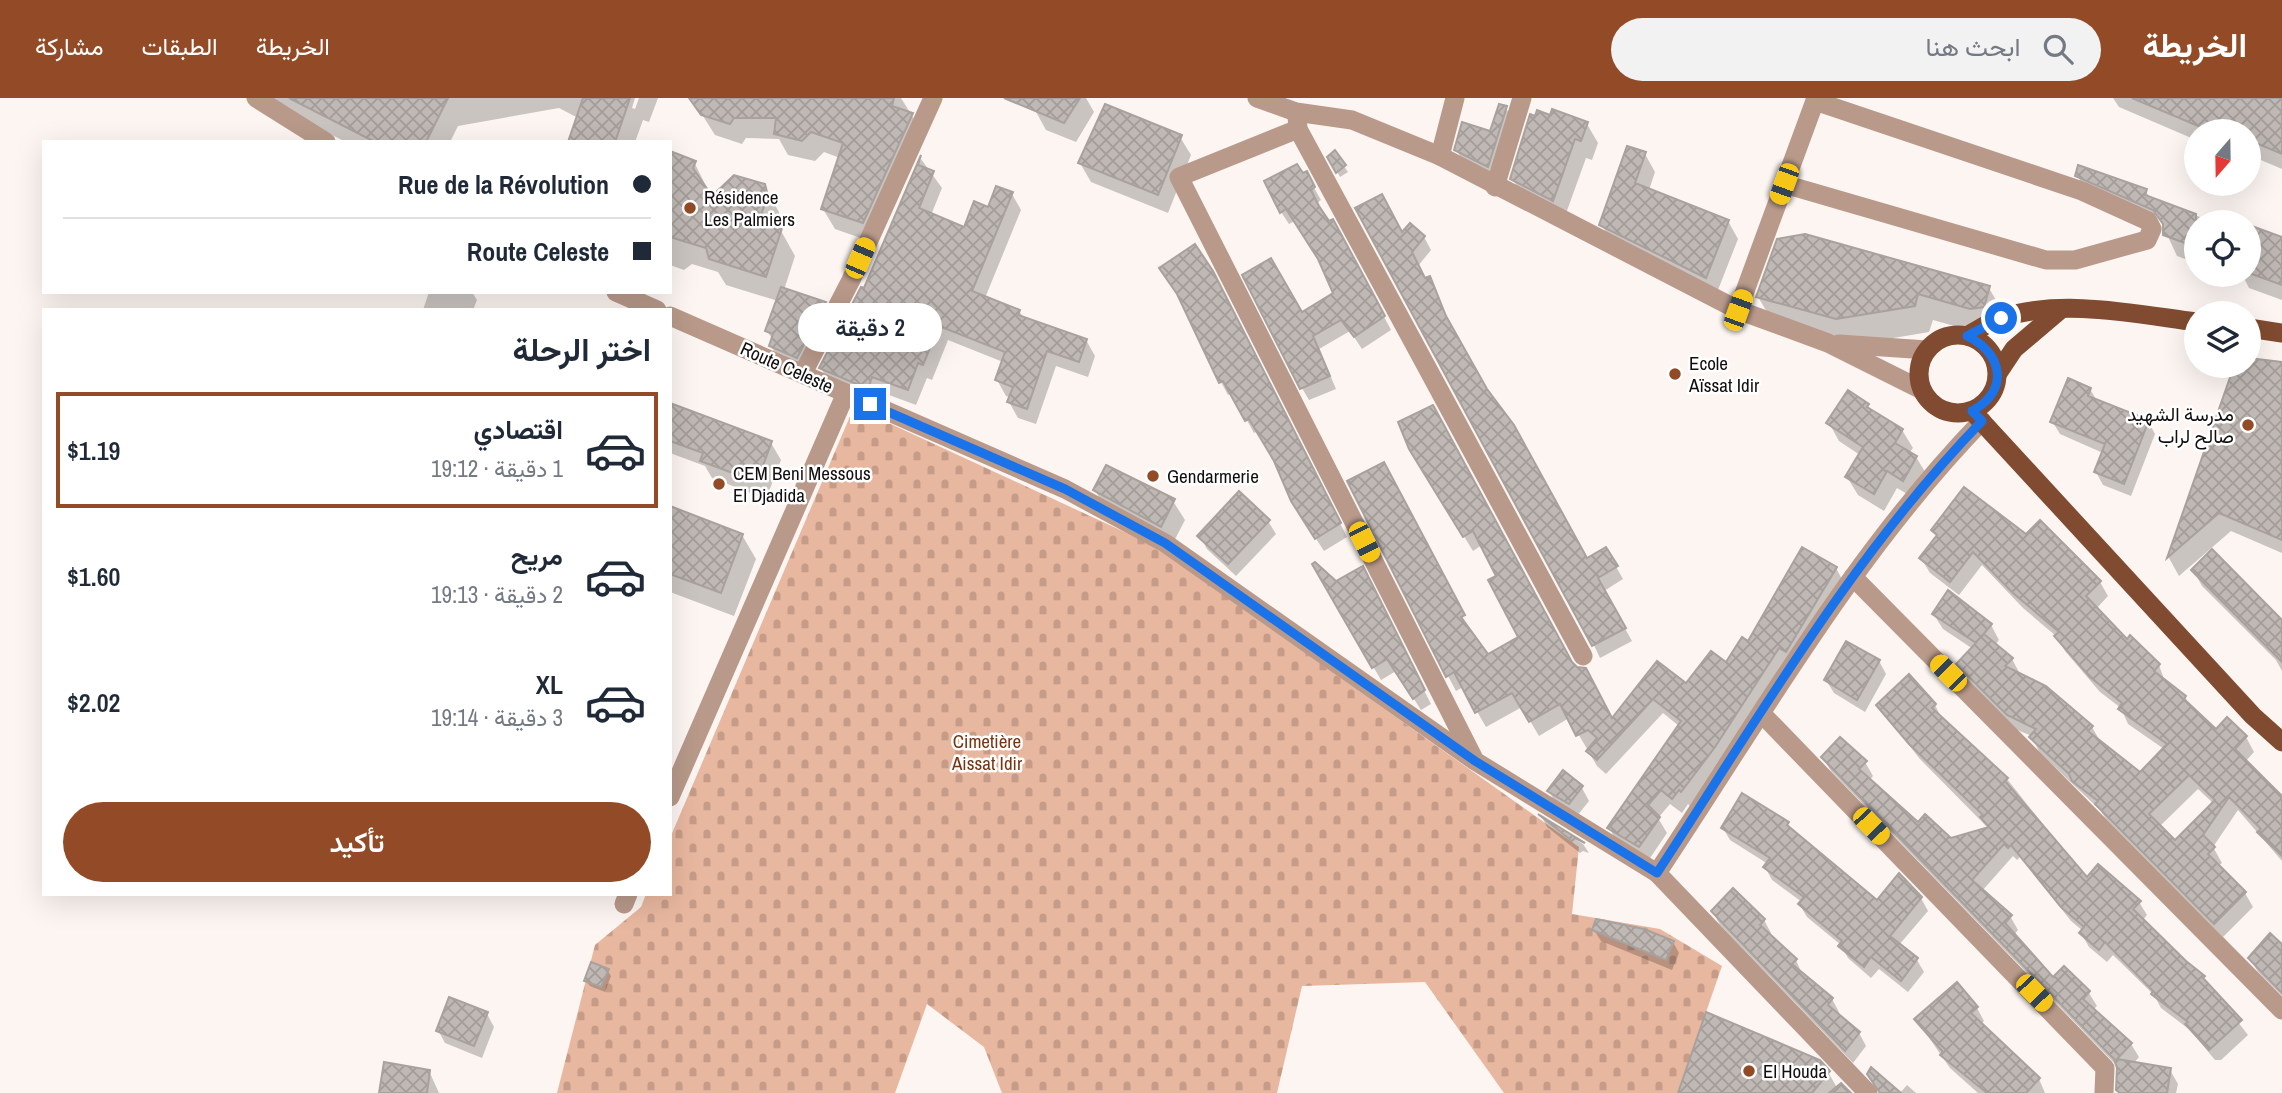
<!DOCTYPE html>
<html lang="ar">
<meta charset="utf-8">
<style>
:root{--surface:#fff;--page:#f2f2f3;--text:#1f2937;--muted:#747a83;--line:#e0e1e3;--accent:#924b26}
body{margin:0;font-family:"Archivo Narrow",Vazirmatn,sans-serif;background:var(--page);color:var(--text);direction:rtl;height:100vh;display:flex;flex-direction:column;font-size:26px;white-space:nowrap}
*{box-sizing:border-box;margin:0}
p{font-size:23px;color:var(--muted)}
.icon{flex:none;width:38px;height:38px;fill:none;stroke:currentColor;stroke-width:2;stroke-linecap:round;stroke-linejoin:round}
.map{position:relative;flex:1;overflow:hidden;direction:ltr}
.details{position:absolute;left:42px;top:210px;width:630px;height:588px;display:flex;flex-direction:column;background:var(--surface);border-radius:0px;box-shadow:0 7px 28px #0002;direction:rtl}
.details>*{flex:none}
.top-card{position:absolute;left:42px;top:42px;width:630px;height:154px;border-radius:0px;box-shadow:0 7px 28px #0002;direction:rtl;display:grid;align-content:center;height:154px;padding:0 21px;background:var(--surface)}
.needle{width:46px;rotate:200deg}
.fabs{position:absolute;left:2184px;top:21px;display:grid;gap:14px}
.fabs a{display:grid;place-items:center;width:77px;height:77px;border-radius:50%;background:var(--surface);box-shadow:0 7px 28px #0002;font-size:35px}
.end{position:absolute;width:32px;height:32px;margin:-16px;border:9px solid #1a73e8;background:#fff;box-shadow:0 0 0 4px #fff}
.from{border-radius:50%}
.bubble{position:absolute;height:49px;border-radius:24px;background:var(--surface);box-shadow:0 7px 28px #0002;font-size:23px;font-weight:600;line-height:49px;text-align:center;direction:rtl}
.car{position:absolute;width:21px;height:42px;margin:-21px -10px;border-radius:9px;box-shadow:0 0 5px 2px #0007;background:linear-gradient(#f5c518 24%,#345 0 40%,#f5c518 0 76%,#345 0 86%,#f5c518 0)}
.top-card b{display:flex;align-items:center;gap:24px;height:66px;font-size:26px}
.top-card b+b{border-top:2px solid var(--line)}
.top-card i{width:18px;height:18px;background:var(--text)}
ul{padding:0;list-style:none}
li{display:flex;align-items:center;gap:21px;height:116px;margin:0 14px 10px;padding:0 7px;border:4px solid transparent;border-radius:0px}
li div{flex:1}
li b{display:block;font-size:26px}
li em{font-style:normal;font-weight:600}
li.current{border-color:var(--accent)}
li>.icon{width:63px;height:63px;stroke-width:1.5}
h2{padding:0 21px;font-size:32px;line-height:84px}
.action{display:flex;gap:14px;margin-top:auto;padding:14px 21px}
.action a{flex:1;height:80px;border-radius:42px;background:var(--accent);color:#fff;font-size:28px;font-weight:600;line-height:80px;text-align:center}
header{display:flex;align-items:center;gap:42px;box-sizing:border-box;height:98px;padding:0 35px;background:var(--accent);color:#fff}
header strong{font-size:33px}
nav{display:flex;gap:38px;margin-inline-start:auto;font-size:24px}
.search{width:490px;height:63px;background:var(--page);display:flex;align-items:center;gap:18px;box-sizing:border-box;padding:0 24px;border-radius:38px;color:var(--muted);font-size:26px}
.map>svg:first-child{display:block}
.cemetery{fill:url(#cemetery-stones)}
.shadow{fill:#0003;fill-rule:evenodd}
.building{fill:url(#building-cross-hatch);stroke:#a8a19e;stroke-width:2;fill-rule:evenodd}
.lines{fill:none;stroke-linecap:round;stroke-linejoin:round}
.minor{stroke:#b8998a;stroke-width:19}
.primary{stroke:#804b30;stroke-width:19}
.route{stroke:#1a73e8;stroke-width:9}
.poi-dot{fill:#924b26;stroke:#fff;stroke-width:2.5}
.labels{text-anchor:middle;stroke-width:5;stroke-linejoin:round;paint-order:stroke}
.poi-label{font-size:19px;fill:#110f0e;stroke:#fff;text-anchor:start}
.street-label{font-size:19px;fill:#110f0e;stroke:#fff}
.park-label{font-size:19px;fill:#753510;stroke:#fff}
</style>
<header>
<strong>الخريطة</strong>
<div class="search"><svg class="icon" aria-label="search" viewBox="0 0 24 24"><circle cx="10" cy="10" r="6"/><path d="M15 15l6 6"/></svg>ابحث هنا</div>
<nav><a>الخريطة</a><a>الطبقات</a><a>مشاركة</a></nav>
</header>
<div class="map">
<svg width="2282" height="995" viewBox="0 0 2282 995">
<defs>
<pattern id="cemetery-stones" width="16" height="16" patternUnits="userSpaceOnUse" patternTransform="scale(1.75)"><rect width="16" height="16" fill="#e8b79f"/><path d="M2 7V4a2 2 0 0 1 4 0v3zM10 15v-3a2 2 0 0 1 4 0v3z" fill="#c69c88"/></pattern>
<pattern id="building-cross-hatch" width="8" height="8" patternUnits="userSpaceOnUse" patternTransform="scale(1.75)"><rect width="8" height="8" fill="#bfb8b4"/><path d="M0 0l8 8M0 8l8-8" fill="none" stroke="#a39d9a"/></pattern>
</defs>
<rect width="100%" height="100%" fill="#fcf5f1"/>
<path class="cemetery" d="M854 309 1155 448 1579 749 1572 816 1660 831 1722 868 1678 995H1504L1425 884 1302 888 1277 995H1002L984 949 927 906 895 995H557L595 847 641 809 646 796H670V740Z"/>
<g class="shadow">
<path d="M271 0H635L632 10 635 11 639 0H658L649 24 643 22 635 44H570L578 20 559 10 458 28 450 44H346L276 9Z"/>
<path d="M698 0H901L924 37 875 145 835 131 823 111 840 60 824 54 815 63 788 57 779 41 746 40 742 46 715 37 696 7Z"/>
<path d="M1040 0H1086L1094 14 1076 44 1046 32 1035 12Z"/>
<path d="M2113 0H2252L2282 25V71L2249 57V33H2196V42L2119 9Z"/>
<path d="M1506 10 1513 23 1495 81 1464 65 1456 51 1491 35Z"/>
<path d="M1551 19 1587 26 1598 45 1592 62 1586 60 1564 121 1524 100 1512 80Z"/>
<path d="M1180 39 1191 57 1168 115 1091 84 1080 65Z"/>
<path d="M670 55 694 64 712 100 764 88 779 114 780 131 795 158 784 192 825 206 835 224 807 277 781 266 771 248 773 242 767 233 778 203 726 187 718 174 692 166 684 172 670 167Z"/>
<path d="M1335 55 1348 74 1340 79 1329 59Z"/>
<path d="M1645 56 1655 74 1649 92 1728 123 1738 141 1716 197 1612 144 1601 126Z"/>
<path d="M921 61 942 90 931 117 965 131 1012 96 1021 112 985 200 1019 213 1024 220 1086 242 1095 258 1088 279 1056 268 1036 326 1018 320 1009 304 1011 300 1006 298 997 282 1003 264 948 242 932 282 927 280 916 307 881 294 876 306 830 286 821 270 874 168Z"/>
<path d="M2077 77 2146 93 2150 101 2214 124H2196V165L2177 158 2158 117H2154L2162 130 2089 98Z"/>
<path d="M1313 88 1321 102 1317 105 1340 136 1391 232 1362 251 1350 233 1319 251 1336 291 1309 302 1302 290 1301 216 1335 196 1321 164 1295 123 1289 126 1281 114Z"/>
<path d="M1402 137 1424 139 1431 152 1418 168 1425 182 1429 181 1436 193 1452 232 1587 463 1606 451 1623 481 1604 493 1632 543 1600 560Z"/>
<path d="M2249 137 2282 141V202L2249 190 2245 182 2229 177H2249Z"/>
<path d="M1220 188 1347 439 1324 453 1300 416 1258 333 1254 335 1232 295 1228 297 1221 284Z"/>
<path d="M1989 190 2004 216 1999 234 1986 237 1933 222 1929 234 1852 247 1773 224 1758 199Z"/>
<path d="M429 194H472L477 202 473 212H423Z"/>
<path d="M2249 262 2282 266V455L2231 433 2179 478 2169 460 2236 268H2249Z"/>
<path d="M2090 291 2097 303 2148 323 2155 336 2131 398 2103 387 2096 374 2103 355 2060 336 2052 323Z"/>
<path d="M670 307 771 345 781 362 766 401 712 380 705 368 670 355Z"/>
<path d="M1867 307 1871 314 1902 332 1913 350 1909 355 1916 359 1927 377 1914 400 1897 390 1884 413 1858 397 1847 379 1860 357 1839 343 1829 325Z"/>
<path d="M1400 325 1612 623 1657 566 1687 588 1726 566 1836 470 1844 485 1690 708 1688 706 1682 715 1670 706 1658 720 1667 735 1648 763 1618 745 1609 730 1679 628 1663 615 1606 676 1597 668 1569 620 1539 638 1522 609 1486 629 1463 589 1456 593 1448 578 1349 384 1392 381 1470 534 1487 558 1520 540 1498 479 1482 447 1473 453 1420 367Z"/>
<path d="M1095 392 1173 403 1185 422 1172 447 1106 412Z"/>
<path d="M670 410 742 437 756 461 734 518 670 494Z"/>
<path d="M1268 423 1276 436 1236 478 1207 451 1200 438Z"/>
<path d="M1933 432 2026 438 2100 484 2108 498 2096 511 2127 544 2159 567 2165 584 2185 599 2191 610 2216 634 2228 622 2246 639 2254 654 2245 664 2282 701V763L2238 712 2213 749 2222 765 2218 768 2245 795 2253 809 2223 839 2106 721 2100 712 2039 654 2032 638 2017 632 1967 581 1958 566 1973 551 1943 531 1934 517 1948 494 1991 527 1999 542 1995 547 2012 561 2020 576 2092 629 2100 643 2140 677 2164 651 2128 626 2121 610 2100 594 2065 553 2056 538 2023 510 1982 467 1959 497 1930 475 1921 460 1937 439ZM2198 691 2214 706 2175 745 2159 729Z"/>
<path d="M1314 467 1336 485 1369 484 1431 606 1421 612 1396 573 1381 582Z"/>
<path d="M2193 472 2282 525V573L2276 562 2202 488Z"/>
<path d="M1879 563 1886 576 1865 614 1834 595 1826 582Z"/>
<path d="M1878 607H1935L1942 621 2007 681 2087 782 2139 804 2147 817 2143 822 2203 879 2248 937 2221 962H2215L2190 932 2161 910 2154 897 2113 857 2107 864 2089 849 2081 835 2083 833 2071 823 2020 759 2017 762 2013 758 1982 793 2010 818 2018 832 2014 837 2053 881 2064 870 2089 895 2097 908 2093 912 2131 946 2139 959 2133 966 2170 972 2178 986 2176 995H2120L2119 970 1831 673 1823 660 1865 664 1873 678 1869 683 1918 726 1951 742 1989 731 1919 660Z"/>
<path d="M1582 690 1589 703 1577 718 1556 706 1549 693Z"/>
<path d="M1543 721 1583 746 1589 755 1583 753 1580 755 1547 729Z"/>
<path d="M1787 725 1793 735 1877 804 1921 800 1928 813 1899 847 1917 862 1924 874 1908 894 1879 871 1871 880 1848 860 1841 847 1807 819 1800 807 1802 804 1772 782 1765 769 1768 766 1730 742 1723 730Z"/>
<path d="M1713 814 1764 822 1771 835 1769 837 1796 862 1802 876 1832 901 1839 914 1837 917 1859 935 1866 948 1853 965 1720 827Z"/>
<path d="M1594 832 1673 844 1679 855 1672 872 1601 843Z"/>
<path d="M2282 849V898L2258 874 2250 861Z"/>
<path d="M607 872 611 878 605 894 590 888 586 883Z"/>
<path d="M1977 910 1984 923 1981 926 2039 981 2045 995H1978L1950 970 1916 921Z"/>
<path d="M487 916 494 929 482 960 445 945 438 932Z"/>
<path d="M429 973 439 995H381Z"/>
<path d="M1828 974 1840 995H1681Z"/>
<path d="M1907 987 1916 995H1900Z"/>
</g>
<g class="building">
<path d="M289 0H448L426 44H375Z"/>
<path d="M583 0H630L615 44H568Z"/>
<path d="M689 0H894L892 8 913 15 863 125 821 111 843 45 811 34 802 43 774 36 776 20H734L730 26 701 17Z"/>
<path d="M1004 0H1080L1064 25Z"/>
<path d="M2132 0H2282V56L2249 42V33H2210Z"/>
<path d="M1105 6 1182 37 1158 97 1078 65Z"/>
<path d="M1499 6 1507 8 1488 69 1454 52 1462 24 1490 33Z"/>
<path d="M1552 11 1588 24 1581 43 1575 41 1553 103 1510 81 1530 16 1535 18 1537 12 1550 17Z"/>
<path d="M1627 48 1646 54 1635 85 1729 122 1706 180 1599 127Z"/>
<path d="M1335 52 1346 67 1336 75 1327 59Z"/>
<path d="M670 53 696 63 693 70 712 98 734 77 765 86 768 98 759 122 782 130 766 179 709 161 706 150 670 139Z"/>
<path d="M921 57 918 67 934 73 919 110 964 129 974 103 988 109 996 88 1013 94 972 193 1020 212 1018 217 1087 241 1079 264 1047 253 1027 311 1007 304 1013 289 995 282 1005 254 939 228 923 267 918 265 908 292 872 279 868 291 819 270 861 189 864 190Z"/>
<path d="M1297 66 1303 75 1307 73 1315 89 1311 92 1319 108 1329 123 1333 121 1385 218 1354 239 1341 222 1313 238 1330 278 1300 291 1242 177 1271 160 1302 214 1333 195 1318 161 1286 111 1280 115 1264 83Z"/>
<path d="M2078 67 2147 91 2145 97 2196 116V149L2163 137V126L2153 112 2075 78Z"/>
<path d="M1382 96 1402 134 1410 125 1425 138 1412 154 1425 180 1430 178 1446 218 1487 291 1514 327 1587 460 1606 449 1618 468 1598 480 1626 530 1592 548 1355 110Z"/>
<path d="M2249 127 2282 139V187L2249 175Z"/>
<path d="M1805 136 1990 188 1984 209 1970 211 1918 196 1915 208 1836 221 1756 199 1777 141Z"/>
<path d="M1195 146 1213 173 1341 425 1315 441 1291 403 1274 363 1249 321 1245 323 1223 283 1219 285 1177 196 1159 170Z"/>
<path d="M781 189 826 204 797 260 769 248 773 236 765 233Z"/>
<path d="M2249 260 2282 264V442L2219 415 2167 460 2234 268H2249Z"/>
<path d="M2068 280 2091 290 2088 298 2149 322 2124 386 2094 374 2105 346 2050 324Z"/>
<path d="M1848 292 1869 306 1867 309 1903 331 1895 345 1917 358 1903 383 1887 373 1874 396 1845 379 1863 349 1826 325Z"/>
<path d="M670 305 772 343 757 384 700 363 703 355 670 343Z"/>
<path d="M1433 307 1572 564 1577 569 1586 570 1612 620 1657 563 1686 585 1711 553 1726 564 1742 539 1748 543 1802 449 1837 469 1786 554 1779 550 1715 649 1681 694 1679 692 1672 701 1661 692 1648 707 1660 719 1639 749 1607 730 1681 623 1653 601 1597 662 1586 653 1597 640 1588 632 1576 638 1560 606 1529 624 1512 595 1475 615 1454 574 1446 579 1347 383 1384 364 1465 517 1461 519 1488 556 1518 539 1488 482 1496 478 1473 433 1463 439 1409 351 1398 324Z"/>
<path d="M1106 367 1175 401 1161 429 1093 392Z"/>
<path d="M1964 389 2026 436 2040 422 2101 483 2086 498 2127 541 2130 537 2160 566 2154 573 2186 598 2184 601 2216 631 2227 619 2247 638 2235 651 2282 698V758L2257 734 2261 731 2229 699 2203 737 2215 749 2208 756 2246 794 2214 826 2095 706 2098 703 2072 683 2069 676 2029 639 2036 631 2007 617 1956 566 1976 545 1932 516 1948 492 1992 526 1982 538 1984 536 2013 560 2005 568 2046 588 2093 628 2088 633 2140 674 2167 646 2118 611 2122 605 2090 579 2054 538 2059 534 2013 495 1973 454 1950 484 1919 460 1937 437 1931 432ZM2189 677 2215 702 2175 742 2149 716Z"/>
<path d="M1239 393 1270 422 1228 466 1197 438Z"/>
<path d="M670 408 743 436 721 495 670 476Z"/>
<path d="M2212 451 2282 522V564L2191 472Z"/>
<path d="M1315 464 1336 483 1363 468 1425 592 1413 601 1387 561 1372 570 1312 466Z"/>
<path d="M1846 543 1880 562 1857 602 1824 582Z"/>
<path d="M1909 576 1936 606 1932 610 2008 680 2005 683 2087 779 2098 766 2141 803 2133 811 2186 863 2205 878 2203 880 2242 922 2209 952 2185 926 2188 924 2151 896 2153 893 2105 844 2099 852 2079 835 2084 829 2061 809 2011 747 2008 750 2004 746 1972 782 2012 817 2005 825 2053 879 2064 868 2090 893 2083 901 2132 945 2117 961 2171 970 2167 995H2120L2116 992 2117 970 2114 961 1821 659 1840 639 1867 663 1859 671 1918 724 1925 716 1951 740 1989 729 1980 719 1983 717 1909 646 1876 607Z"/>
<path d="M1563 672 1583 688 1569 706 1547 693Z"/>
<path d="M1742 695 1789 724 1787 727 1877 802 1899 775 1922 799 1890 838 1918 860 1901 883 1871 859 1864 869 1838 848 1842 843 1798 806 1804 799 1763 769 1770 760 1721 730Z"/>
<path d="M1538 716 1585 745 1575 740 1572 743Z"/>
<path d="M1733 790 1765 821 1760 827 1797 861 1792 866 1833 900 1828 907 1860 934 1845 953 1711 813Z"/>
<path d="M1596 821 1644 831 1674 843 1666 862 1592 832Z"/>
<path d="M2270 835 2282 846V895L2248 860Z"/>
<path d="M591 864 609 871 601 889 584 883Z"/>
<path d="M1957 884 1978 909 1971 915 2040 980 2026 995H1987L1940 957 1943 954 1914 921Z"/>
<path d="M449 899 488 914 474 948 436 933Z"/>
<path d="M1706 914 1820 962 1830 973 1812 995H1678Z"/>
<path d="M384 964 430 972 427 995H379Z"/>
<path d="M1871 969 1901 995H1880L1867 976Z"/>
<path d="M1841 985 1851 995H1829Z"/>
</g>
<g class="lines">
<g class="minor">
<path d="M256 0 326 44"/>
<path d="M1257 0 1296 14 1352 22 1440 58 1738 212 1828 245 1922 292"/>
<path d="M1297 18 1298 31 1583 558"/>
<path d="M1298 31 1179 79 1473 659"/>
<path d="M1440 58 1455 0"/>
<path d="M1784 86 2046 162H2075L2147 142 2152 131 2148 123 2082 93 1815 3"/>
<path d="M1495 89 1522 0"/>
<path d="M616 194 657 212"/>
<path d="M1738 212 1816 0"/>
<path d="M670 218 1065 391 1165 445 1475 663 1657 775 1868 995"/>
<path d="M1839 246 1927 252"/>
<path d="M803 275 851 182 933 0"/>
<path d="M1853 479 2282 912"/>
<path d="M1762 616 2105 970 2104 995"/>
<path d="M670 699 846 295"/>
<path d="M1657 775C1759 622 1853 456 1982 323"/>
<path d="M624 806 628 796"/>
</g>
<g class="primary">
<path d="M2249 230 2282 235"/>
<circle cx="1958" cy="276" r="39"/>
<path d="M1967 238C1978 232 1989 224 2001 220 2061 200 2135 216 2196 224"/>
<path d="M1998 275 2014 251 2060 212"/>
<path d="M1972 313 2253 618 2282 644"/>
</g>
</g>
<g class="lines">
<path class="route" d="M870 306 1065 391 1165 445 1475 663 1657 775C1758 621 1853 456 1982 323L1972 313C2010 293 2003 255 1967 238L2001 220"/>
</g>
<g class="poi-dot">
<circle cx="690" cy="110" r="7"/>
<circle cx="1675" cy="276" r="7"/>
<circle cx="2248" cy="327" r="7"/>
<circle cx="1153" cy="378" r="7"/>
<circle cx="719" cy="386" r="7"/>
<circle cx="1749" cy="973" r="7"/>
</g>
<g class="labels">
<g class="poi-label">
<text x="704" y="106">Résidence<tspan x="704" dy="22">Les Palmiers</tspan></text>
<text x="1689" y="272">Ecole<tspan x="1689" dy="22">Aïssat Idir</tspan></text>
<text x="2234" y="323" text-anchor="end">مدرسة الشهيد<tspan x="2234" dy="22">صالح لراب</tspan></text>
<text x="733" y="382">CEM Beni Messous<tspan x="733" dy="22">El Djadida</tspan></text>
<text x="1167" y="385">Gendarmerie</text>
<text x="1763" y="980">El Houda</text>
</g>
<g class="street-label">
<text transform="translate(787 269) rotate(24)" y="7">Route Celeste</text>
</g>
<g class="park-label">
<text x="987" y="650">Cimetière<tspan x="987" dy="22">Aissat Idir</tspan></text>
</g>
</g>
</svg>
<div class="fabs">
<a><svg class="needle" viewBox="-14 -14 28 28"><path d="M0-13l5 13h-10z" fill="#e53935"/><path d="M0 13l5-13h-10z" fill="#747a83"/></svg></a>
<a><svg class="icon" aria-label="locate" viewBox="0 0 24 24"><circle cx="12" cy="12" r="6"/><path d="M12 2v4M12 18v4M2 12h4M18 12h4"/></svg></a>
<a><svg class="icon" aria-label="layers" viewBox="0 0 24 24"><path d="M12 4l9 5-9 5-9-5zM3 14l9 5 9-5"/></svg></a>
</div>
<i class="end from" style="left:2001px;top:220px"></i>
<i class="end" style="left:870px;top:306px"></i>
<div class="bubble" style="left:798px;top:205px;width:144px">2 دقيقة</div>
<i class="car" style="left:1784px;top:86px;rotate:200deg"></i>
<i class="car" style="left:860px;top:160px;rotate:23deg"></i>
<i class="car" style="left:1738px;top:212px;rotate:20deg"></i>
<i class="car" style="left:1364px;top:444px;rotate:153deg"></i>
<i class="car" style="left:1948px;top:575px;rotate:315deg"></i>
<i class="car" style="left:1871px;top:728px;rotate:136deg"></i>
<i class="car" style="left:2034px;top:895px;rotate:136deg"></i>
<div class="top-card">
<b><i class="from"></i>Rue de la Révolution</b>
<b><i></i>Route Celeste</b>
</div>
<section class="details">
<h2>اختر الرحلة</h2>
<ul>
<li class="current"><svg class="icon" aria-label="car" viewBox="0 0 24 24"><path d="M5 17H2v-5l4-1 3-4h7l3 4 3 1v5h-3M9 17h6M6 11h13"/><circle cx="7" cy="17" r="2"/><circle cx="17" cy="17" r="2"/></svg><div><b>اقتصادي</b><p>1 دقيقة · 19:12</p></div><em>$1.19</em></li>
<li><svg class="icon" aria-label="car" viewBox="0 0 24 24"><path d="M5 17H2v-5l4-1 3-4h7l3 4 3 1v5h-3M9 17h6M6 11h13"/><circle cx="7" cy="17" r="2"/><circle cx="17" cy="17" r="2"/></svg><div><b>مريح</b><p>2 دقيقة · 19:13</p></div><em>$1.60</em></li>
<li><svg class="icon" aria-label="car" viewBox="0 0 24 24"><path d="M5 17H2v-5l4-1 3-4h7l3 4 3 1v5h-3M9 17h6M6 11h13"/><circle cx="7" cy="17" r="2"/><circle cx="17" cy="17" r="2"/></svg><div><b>XL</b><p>3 دقيقة · 19:14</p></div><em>$2.02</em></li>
</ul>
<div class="action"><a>تأكيد</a></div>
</section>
</div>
